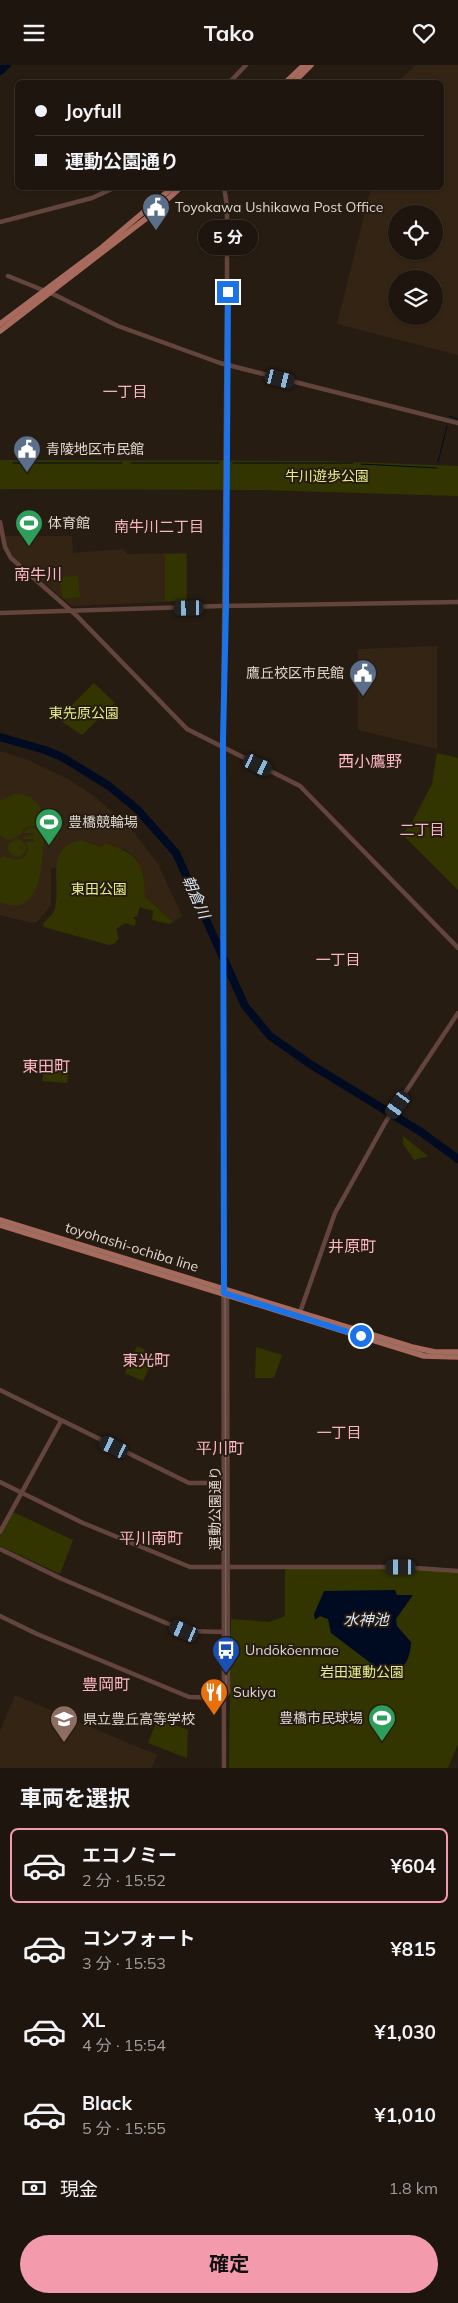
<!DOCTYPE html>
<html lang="ja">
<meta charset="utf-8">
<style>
:root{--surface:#1d150e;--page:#2a221c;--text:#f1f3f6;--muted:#a09f9e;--line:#3b342e;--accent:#f39aac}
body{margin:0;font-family:Mulish,"Noto Sans JP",sans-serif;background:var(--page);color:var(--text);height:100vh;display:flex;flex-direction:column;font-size:19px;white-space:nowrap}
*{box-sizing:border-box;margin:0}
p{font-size:16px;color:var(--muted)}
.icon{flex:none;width:28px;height:28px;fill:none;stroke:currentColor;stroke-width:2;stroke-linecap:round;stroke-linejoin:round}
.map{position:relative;height:1703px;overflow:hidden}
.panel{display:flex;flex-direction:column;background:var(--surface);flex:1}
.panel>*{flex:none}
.guide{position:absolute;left:15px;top:15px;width:429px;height:110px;border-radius:8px;box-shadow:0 1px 4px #0004,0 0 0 1px var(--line);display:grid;align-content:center;height:110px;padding:0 20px;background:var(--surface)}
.fabs{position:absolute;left:388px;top:140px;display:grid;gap:10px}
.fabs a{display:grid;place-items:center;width:55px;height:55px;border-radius:50%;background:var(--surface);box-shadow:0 1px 4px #0004,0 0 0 1px var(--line);font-size:25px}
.end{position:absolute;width:22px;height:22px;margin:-11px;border:6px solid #1a73e8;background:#fff;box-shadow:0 0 0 2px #fff}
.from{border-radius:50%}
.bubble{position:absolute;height:35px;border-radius:18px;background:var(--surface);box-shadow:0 1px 4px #0004,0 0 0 1px var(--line);font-size:16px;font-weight:700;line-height:35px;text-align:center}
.car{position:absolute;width:15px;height:30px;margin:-15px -8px;border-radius:6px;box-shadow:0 0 4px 1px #0007;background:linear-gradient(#222 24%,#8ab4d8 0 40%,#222 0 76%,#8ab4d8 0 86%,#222 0)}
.guide b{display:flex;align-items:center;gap:18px;height:48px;font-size:19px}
.guide b+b{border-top:1px solid var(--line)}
.guide i{width:12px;height:12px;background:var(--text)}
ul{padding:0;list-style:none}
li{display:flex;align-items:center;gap:15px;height:75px;margin:0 10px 8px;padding:0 10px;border:2px solid transparent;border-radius:8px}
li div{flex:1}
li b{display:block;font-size:19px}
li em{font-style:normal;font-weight:700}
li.selected{border-color:var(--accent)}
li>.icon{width:45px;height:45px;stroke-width:1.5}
h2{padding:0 20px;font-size:22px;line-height:60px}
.pay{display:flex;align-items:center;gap:12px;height:55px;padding:0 20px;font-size:19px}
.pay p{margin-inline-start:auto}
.primary-button{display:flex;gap:10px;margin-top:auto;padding:10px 20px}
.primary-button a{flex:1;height:58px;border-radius:30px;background:var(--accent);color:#111;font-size:20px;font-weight:700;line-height:58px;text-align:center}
header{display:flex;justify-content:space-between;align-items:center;height:65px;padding:0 20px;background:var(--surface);font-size:22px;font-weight:700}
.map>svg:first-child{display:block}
.built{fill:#342414;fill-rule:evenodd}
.green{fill:#323500}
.water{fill:#000b22}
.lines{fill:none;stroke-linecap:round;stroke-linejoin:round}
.stream{stroke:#000b22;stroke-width:1}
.river{stroke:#000b22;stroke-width:8}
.tertiary{stroke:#63453e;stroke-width:4.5}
.primary{stroke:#a76a5c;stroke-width:5.5}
.tram{stroke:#7b7168;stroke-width:1}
.route{stroke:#1a73e8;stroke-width:6}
.labels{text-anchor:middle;stroke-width:4;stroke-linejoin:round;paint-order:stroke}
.poi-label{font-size:14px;fill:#dfd7d0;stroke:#271c12;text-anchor:start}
.park-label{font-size:14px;fill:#e4ee88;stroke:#271c12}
.street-label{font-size:14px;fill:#dfd7d0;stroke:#271c12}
.neighbourhood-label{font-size:15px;fill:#f9b5c2;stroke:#271c12}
.water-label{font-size:15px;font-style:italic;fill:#d8e6f4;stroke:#271c12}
.quarter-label{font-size:16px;fill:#f9b5c2;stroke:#271c12}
</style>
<header><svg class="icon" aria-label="menu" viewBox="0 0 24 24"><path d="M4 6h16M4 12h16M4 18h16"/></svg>Tako<svg class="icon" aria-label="heart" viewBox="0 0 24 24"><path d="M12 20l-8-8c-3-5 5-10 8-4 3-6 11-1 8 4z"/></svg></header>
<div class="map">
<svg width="458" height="1703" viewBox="0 0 458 1703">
<rect width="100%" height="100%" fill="#271c12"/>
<g class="built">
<path d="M416 0H458V290L337 259 371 123 441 122V18L397 17ZM396 149H434V186H396ZM396 214H434V251H396Z"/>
<path d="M8 471H72L73 488 123 484 127 489 187 488V536L72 541 14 492 6 480 4 472Z"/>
<path d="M437 581V684L358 665V584Z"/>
<path d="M0 686 28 695 68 714 94 731 116 750 136 770 158 799 182 851 173 857 145 832 144 810 138 796 126 785 105 778 102 782 81 775 61 787 56 803H51V840L37 857 32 858 0 850Z"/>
<path d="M15 1630 157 1690 152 1703H0V1666Z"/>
</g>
<g class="green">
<path d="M0 395 324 396 458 401V431L261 425 0 424Z"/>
<rect x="165" y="489" width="21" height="47"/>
<path d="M78 511 80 532 63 534 59 512Z"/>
<path d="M94 618 115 638 82 670 58 654Z"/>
<path d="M437 688 458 693V825L402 769 411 759 432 719Z"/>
<path d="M13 729C48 727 45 762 43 787 41 812 36 852 0 837V794L3 791 17 795 25 792 28 785 26 777H34V774H24L22 772 34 770V768H23L29 763H35V761L26 762 19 771 8 775 0 771V758L3 757H0V736Z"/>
<circle cx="17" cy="783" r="9"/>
<path d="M81 775 101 782 105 778C137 788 146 799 145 832L173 857 169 859 152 855 153 846 140 842 137 851 133 853 136 855 135 861 125 858 116 864 119 873 114 879 109 880 44 862 43 859C47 854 54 849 55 843 62 818 43 783 81 775Z"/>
<path d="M46 995 69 1002 67 1018 42 1016Z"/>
<path d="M403 1071 428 1091 414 1095 403 1079Z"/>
<path d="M137 1281 155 1290 143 1316 125 1308Z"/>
<path d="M256 1282 282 1290 274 1313H255Z"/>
<path d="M13 1447 73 1475 60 1509 0 1481V1471Z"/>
<path d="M285 1502H401L458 1506V1679L448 1703H229L231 1554 269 1557 285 1551Z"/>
<path d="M158 1653 188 1665 187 1693 148 1678Z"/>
</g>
<path class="water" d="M395 1525 397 1530H413L396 1554 397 1561 411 1577C411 1592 403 1611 385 1609L331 1568 328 1554 320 1551 315 1555 314 1549 324 1526Z"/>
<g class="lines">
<g class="stream">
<path d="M449 351 458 354"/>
<path d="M438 397 447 361"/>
<path d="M13 398H122"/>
<path d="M131 398H219"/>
<path d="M233 398H353"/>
<path d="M361 399 437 403"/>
</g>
<g class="river">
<path d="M0 6 7 0"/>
<path d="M0 672 45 685 62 692 109 721 137 744 176 788 245 941 270 971 310 999 421 1067 458 1094"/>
</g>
<g class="tertiary">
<path d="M229 18 246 0"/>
<path d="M224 122 227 141V227L223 689 224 1703"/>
<path d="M0 157 92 133 116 122"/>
<path d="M8 211 55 230 118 261 220 298 458 358"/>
<path d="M0 457 5 482 11 493 77 551 187 664 300 721 458 883"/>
<path d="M0 548 221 541 458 537"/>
<path d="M299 1250 335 1148 385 1058 458 948"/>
<path d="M0 1325 189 1418H223"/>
<path d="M0 1417 83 1458 190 1502H401L458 1506"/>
<path d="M0 1467 61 1356"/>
<path d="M0 1484 62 1514 185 1566 226 1567"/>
<path d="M0 1551 37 1569 189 1632 224 1633"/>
<path d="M224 1633 228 1627 227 1228"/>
</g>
<g class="primary">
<path d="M285 18 304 0"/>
<path d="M293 18 311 0"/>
<path d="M0 259 100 184 173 122"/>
<path d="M0 266 148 152 181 122"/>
<path d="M0 1155 412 1282 435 1287H458"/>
<path d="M0 1160 424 1291 458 1292"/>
</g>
<g class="tram">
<path d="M0 1157 426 1289 458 1290"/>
<path d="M220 1225 225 1233 226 1624"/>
</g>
</g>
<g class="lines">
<path class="route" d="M228 227 226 541 223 675 224 1228 361 1271"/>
</g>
<defs>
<g id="civic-pin" transform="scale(1.4375)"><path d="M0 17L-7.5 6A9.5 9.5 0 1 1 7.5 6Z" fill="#5c6f8a" stroke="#271c12"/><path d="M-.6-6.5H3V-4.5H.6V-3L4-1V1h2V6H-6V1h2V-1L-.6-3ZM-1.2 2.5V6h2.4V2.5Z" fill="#fff"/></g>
<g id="stadium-pin" transform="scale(1.4375)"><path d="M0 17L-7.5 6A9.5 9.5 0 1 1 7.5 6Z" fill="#2e9e5b" stroke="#271c12"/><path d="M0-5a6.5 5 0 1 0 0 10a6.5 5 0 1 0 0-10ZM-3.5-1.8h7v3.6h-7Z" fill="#fff"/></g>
<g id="bus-pin" transform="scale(1.4375)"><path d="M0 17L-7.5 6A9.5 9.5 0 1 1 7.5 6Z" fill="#1a4fb4" stroke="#271c12"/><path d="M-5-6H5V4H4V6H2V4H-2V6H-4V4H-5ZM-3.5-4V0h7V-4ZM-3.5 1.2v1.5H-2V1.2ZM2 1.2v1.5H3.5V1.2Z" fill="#fff"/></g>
<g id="restaurant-pin" transform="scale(1.4375)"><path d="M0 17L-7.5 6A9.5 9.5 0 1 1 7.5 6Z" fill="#e8710a" stroke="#271c12"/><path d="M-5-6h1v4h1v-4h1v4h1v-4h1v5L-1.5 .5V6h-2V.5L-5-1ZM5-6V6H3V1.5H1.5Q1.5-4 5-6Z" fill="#fff"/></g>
<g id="school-pin" transform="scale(1.4375)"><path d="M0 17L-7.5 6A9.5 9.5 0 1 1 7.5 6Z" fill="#8d6e63" stroke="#271c12"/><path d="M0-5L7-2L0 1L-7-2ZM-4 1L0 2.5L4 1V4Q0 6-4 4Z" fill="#fff"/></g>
</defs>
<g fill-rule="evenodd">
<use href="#civic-pin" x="156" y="142"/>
<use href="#civic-pin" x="27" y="384"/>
<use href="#stadium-pin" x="29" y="458"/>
<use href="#civic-pin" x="363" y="608"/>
<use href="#stadium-pin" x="49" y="757"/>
<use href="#bus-pin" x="226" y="1585"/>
<use href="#restaurant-pin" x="214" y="1627"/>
<use href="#stadium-pin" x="382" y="1653"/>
<use href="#school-pin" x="64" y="1654"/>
</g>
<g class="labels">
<g class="poi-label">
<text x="175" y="147">Toyokawa Ushikawa Post Office</text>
<text x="46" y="389">青陵地区市民館</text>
<text x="48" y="463">体育館</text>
<text x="344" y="613" text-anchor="end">鷹丘校区市民館</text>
<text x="68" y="762">豊橋競輪場</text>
<text x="245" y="1590">Undōkōenmae</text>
<text x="233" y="1632">Sukiya</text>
<text x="363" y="1658" text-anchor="end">豊橋市民球場</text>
<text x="83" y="1659">県立豊丘高等学校</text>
</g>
<g class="park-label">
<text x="327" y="416">牛川遊歩公園</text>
<text x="84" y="653">東先原公園</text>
<text x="99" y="829">東田公園</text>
<text x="362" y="1612">岩田運動公園</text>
</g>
<g class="street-label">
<text transform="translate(132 1182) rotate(17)" y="5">toyohashi-ochiba line</text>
<text transform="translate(215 1443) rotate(-90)" y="5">運動公園通り</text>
</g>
<g class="neighbourhood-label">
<text x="125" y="332">一丁目</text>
<text x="159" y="467">南牛川二丁目</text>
<text x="422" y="770">二丁目</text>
<text x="338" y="900">一丁目</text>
<text x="339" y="1373">一丁目</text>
</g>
<g class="water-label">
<text transform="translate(196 832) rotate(66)" y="5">朝倉川</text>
<text x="366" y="1560">水神池</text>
</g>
<g class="quarter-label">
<text x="38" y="515">南牛川</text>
<text x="370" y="702">西小鷹野</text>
<text x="46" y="1007">東田町</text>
<text x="352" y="1187">井原町</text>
<text x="146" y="1301">東光町</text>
<text x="220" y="1389">平川町</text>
<text x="151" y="1479">平川南町</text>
<text x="106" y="1625">豊岡町</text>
</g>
</g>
</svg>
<div class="fabs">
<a><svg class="icon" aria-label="locate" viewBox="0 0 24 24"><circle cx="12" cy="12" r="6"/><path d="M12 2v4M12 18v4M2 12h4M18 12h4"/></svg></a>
<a><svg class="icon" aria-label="layers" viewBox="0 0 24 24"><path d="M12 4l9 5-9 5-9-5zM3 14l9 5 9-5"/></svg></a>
</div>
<i class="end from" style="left:361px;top:1271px"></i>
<i class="end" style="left:228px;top:227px"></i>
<div class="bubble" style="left:198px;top:155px;width:60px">5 分</div>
<i class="car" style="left:280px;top:314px;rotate:104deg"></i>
<i class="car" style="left:189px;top:543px;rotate:269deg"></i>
<i class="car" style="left:258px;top:700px;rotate:116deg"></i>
<i class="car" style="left:398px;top:1040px;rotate:216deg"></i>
<i class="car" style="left:114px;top:1382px;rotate:296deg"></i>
<i class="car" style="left:401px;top:1502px;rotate:270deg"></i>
<i class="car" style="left:184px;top:1566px;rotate:293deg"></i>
<div class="guide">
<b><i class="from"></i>Joyfull</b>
<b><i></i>運動公園通り</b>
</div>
</div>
<section class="panel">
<h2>車両を選択</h2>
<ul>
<li class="selected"><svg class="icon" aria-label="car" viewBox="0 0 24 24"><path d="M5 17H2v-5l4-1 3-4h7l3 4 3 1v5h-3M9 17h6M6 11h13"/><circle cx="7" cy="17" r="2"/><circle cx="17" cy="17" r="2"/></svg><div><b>エコノミー</b><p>2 分 · 15:52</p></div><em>¥604</em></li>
<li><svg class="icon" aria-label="car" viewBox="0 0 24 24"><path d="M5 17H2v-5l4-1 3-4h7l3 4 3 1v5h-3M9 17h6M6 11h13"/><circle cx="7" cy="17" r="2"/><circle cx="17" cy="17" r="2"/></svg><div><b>コンフォート</b><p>3 分 · 15:53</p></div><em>¥815</em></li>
<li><svg class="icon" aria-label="car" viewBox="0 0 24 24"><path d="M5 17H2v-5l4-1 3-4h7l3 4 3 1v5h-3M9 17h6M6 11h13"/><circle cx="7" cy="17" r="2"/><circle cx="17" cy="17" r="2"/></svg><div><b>XL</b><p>4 分 · 15:54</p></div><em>¥1,030</em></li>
<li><svg class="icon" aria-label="car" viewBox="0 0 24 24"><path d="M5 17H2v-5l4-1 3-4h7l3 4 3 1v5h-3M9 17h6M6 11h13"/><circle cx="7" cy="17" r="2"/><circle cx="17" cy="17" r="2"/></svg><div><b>Black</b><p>5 分 · 15:55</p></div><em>¥1,010</em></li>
</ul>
<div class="pay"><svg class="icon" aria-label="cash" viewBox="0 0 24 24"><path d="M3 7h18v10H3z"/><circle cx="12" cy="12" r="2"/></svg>現金<p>1.8 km</p></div>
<div class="primary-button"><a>確定</a></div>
</section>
